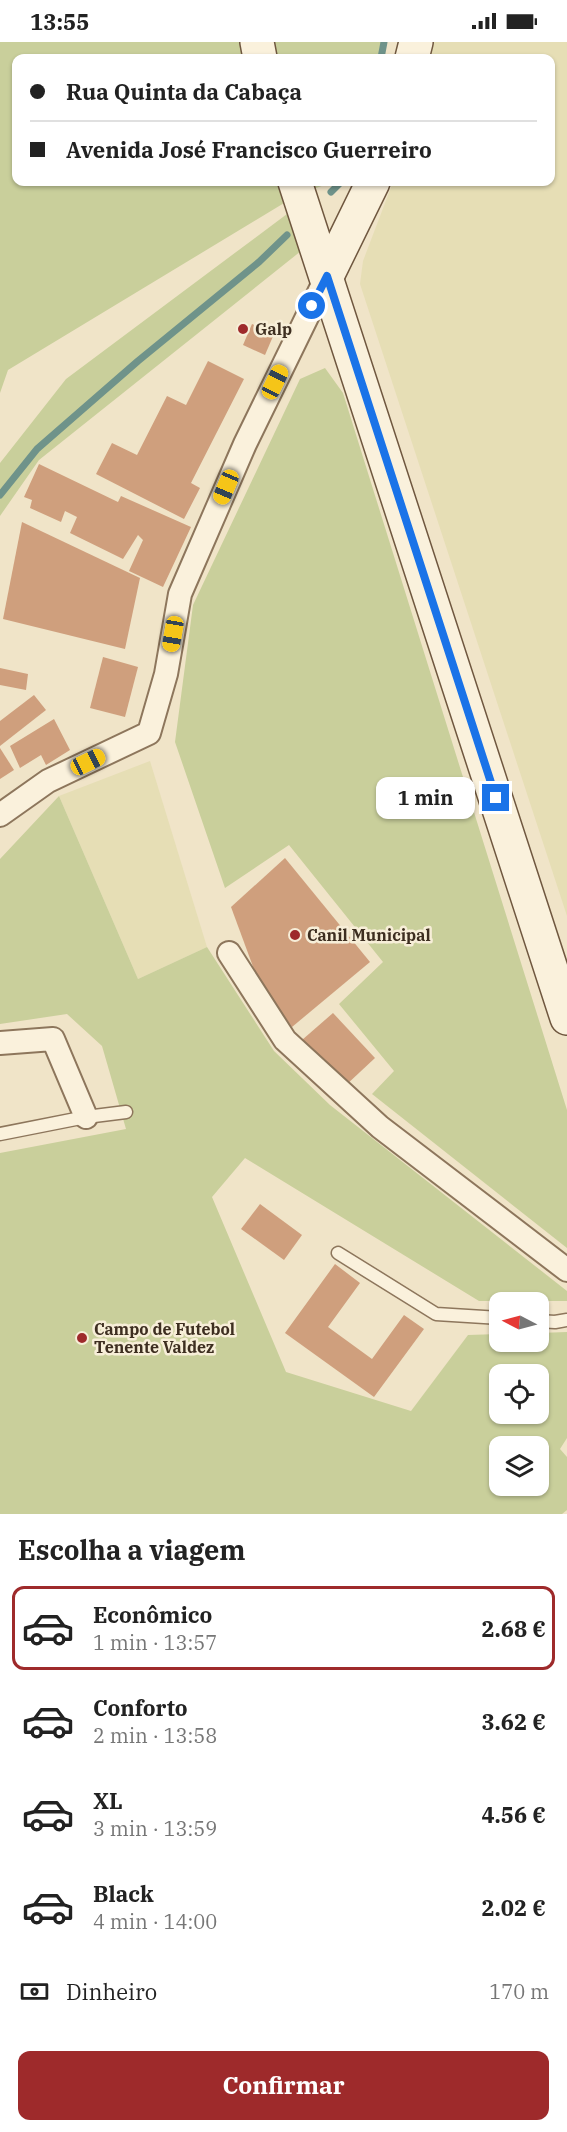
<!DOCTYPE html>
<html lang="pt">
<meta charset="utf-8">
<style>
:root{--surface:#fff;--page:#f2f2f2;--text:#222;--muted:#767676;--line:#e0e0e0;--accent:#9e2a2b}
body{margin:0;font-family:"IBM Plex Serif",serif;background:var(--page);color:var(--text);height:100vh;display:flex;flex-direction:column;font-size:22px;white-space:nowrap}
*{box-sizing:border-box;margin:0}
p{font-size:20px;color:var(--muted)}
.icon{flex:none;width:33px;height:33px;fill:none;stroke:currentColor;stroke-width:2;stroke-linecap:round;stroke-linejoin:round}
.map{position:relative;height:1472px;overflow:hidden}
.sheet{display:flex;flex-direction:column;background:var(--surface);flex:1}
.sheet>*{flex:none}
.top-card{position:absolute;left:12px;top:12px;width:543px;height:132px;border-radius:12px;box-shadow:0 2px 4px #0004;display:grid;align-content:center;height:132px;padding:0 18px;background:var(--surface)}
.needle{width:39px;rotate:276deg}
.buttons{position:absolute;left:489px;top:1250px;display:grid;gap:12px}
.buttons a{display:grid;place-items:center;width:60px;height:60px;border-radius:12px;background:var(--surface);box-shadow:0 2px 4px #0004;font-size:30px}
.end{position:absolute;width:27px;height:27px;margin:-14px;border:8px solid #1a73e8;background:#fff;box-shadow:0 0 0 3px #fff}
.from{border-radius:50%}
.bubble{position:absolute;height:42px;border-radius:12px;background:var(--surface);box-shadow:0 2px 4px #0004;font-size:20px;font-weight:700;line-height:42px;text-align:center}
.car{position:absolute;width:18px;height:36px;margin:-18px -9px;border-radius:8px;box-shadow:0 0 4px 2px #0007;background:linear-gradient(#f5c518 24%,#345 0 40%,#f5c518 0 76%,#345 0 86%,#f5c518 0)}
.top-card b{display:flex;align-items:center;gap:21px;height:57px;font-size:22px}
.top-card b+b{border-top:2px solid var(--line)}
.top-card i{width:15px;height:15px;background:var(--text)}
ul{padding:0;list-style:none}
li{display:flex;align-items:center;gap:18px;height:84px;margin:0 12px 9px;padding:0 6px;border:3px solid transparent;border-radius:12px}
li div{flex:1}
li b{display:block;font-size:22px}
li em{font-style:normal;font-weight:700}
li.selected{border-color:var(--accent)}
li>.icon{width:54px;height:54px;stroke-width:1.5}
h2{padding:0 18px;font-size:27px;line-height:72px}
.pay{display:flex;align-items:center;gap:15px;height:66px;padding:0 18px;font-size:22px}
.pay p{margin-inline-start:auto}
.action{display:flex;gap:12px;margin-top:auto;padding:12px 18px}
.action a{flex:1;height:69px;border-radius:12px;background:var(--accent);color:#fff;font-size:24px;font-weight:700;line-height:69px;text-align:center}
.status{display:flex;justify-content:space-between;align-items:center;height:42px;padding:0 30px;background:var(--surface);direction:ltr}
.status svg{height:16px;fill:currentColor}
.map>svg:first-child{display:block}
.farmland{fill:#e6deb5}
.green{fill:#c9cf9b;fill-rule:evenodd}
.lines{fill:none;stroke-linecap:round;stroke-linejoin:round}
.stream{stroke:#6f938a;stroke-width:7}
.building{fill:#cf9f7d}
.lane-casing{stroke:#8d765c;stroke-width:15}
.street-casing{stroke:#8d765c;stroke-width:26}
.secondary-casing{stroke:#6f573f;stroke-width:36}
.lane{stroke:#faf1dc;stroke-width:12}
.street{stroke:#faf1dc;stroke-width:22}
.secondary{stroke:#faf1dc;stroke-width:33}
.route{stroke:#1a73e8;stroke-width:8}
.poi-dot{fill:#9e2a2b;stroke:#f7eed8;stroke-width:2}
.labels{text-anchor:middle;stroke-width:5;stroke-linejoin:round;paint-order:stroke}
.poi-label{font-size:16px;font-weight:bold;fill:#3d2e20;stroke:#f7eed8;text-anchor:start}
</style>
<div class="status"><b>13:55</b><svg viewBox="0 0 49 12"><path d="M0 12V9h3v3zM5 12V6h3v6zM10 12V3h3v9zM15 12V0h3v12zM26 1h20v11H26zM47 4h2v5h-2z"/></svg></div>
<div class="map">
<svg width="567" height="1472" viewBox="0 0 567 1472">
<rect width="100%" height="100%" fill="#f0e4c8"/>
<g class="farmland">
<path d="M432 0H567V874L360 242 363 219 393 140H550V16H429Z"/>
<path d="M150 719 207 905 138 937 59 754Z"/>
</g>
<g class="green">
<path d="M0 0H384L381 16H16V140H333L299 152 8 328 0 351Z"/>
<path d="M287 172 301 209 39 418 0 474V421L66 337Z"/>
<path d="M325 326 343 351 567 1068V1206L372 1052 394 1029 339 962 383 920 289 803 225 846 175 700 193 563 300 337Z"/>
<path d="M59 754 138 937 207 905 274 1009 330 1063 567 1249V1259H479L245 1116 212 1155 286 1330 411 1369 468 1293 499 1292 500 1299H538L539 1291 567 1290V1396L560 1407 567 1415V1468L562 1472H0V1111L126 1087 102 1004 67 972 0 982V817ZM500 1332H538V1371H500ZM500 1404H538V1443H500Z"/>
</g>
<g class="lines">
<g class="stream">
<path d="M381 16 384 0"/>
<path d="M331 150 341 140"/>
<path d="M0 453 37 407 138 319 259 220 287 193"/>
</g>
</g>
<g class="building">
<path d="M252 282 274 292 265 313 243 303Z"/>
<path d="M208 319 244 337 191 441 200 446 184 477 96 432 112 401 137 413 167 354 186 363Z"/>
<path d="M39 422 118 460 121 454 191 485 163 545 129 529 143 498 138 493 123 517 70 491 77 475 65 469 61 480 30 466 32 458 24 455Z"/>
<path d="M22 480 140 536 125 607 3 577Z"/>
<path d="M103 615 138 625 125 675 90 666Z"/>
<path d="M0 626 28 632 26 648 0 643Z"/>
<path d="M34 653 46 668 0 704V679Z"/>
<path d="M54 677 70 708 46 723 41 713 20 726 10 704Z"/>
<path d="M0 706 14 728 0 737Z"/>
<path d="M285 816 370 920 292 985 259 941 231 865Z"/>
<path d="M333 971 375 1016 345 1044 302 998Z"/>
<path d="M260 1162 302 1193 284 1218 241 1187Z"/>
<path d="M335 1222 360 1241 328 1285 372 1317 404 1273 424 1287 374 1355 285 1291Z"/>
</g>
<g class="lines">
<g class="lane-casing">
<g id="lane">
<path d="M0 1092 86 1075 126 1070"/>
<path d="M338 1211 436 1272 500 1276"/>
<path d="M538 1279 555 1280 567 1278"/>
</g>
</g>
<g class="street-casing">
<g id="street">
<path d="M0 773 48 739 149 691 166 632 180 552 245 402 327 234"/>
<path d="M229 911 285 998 380 1085 567 1228"/>
<path d="M0 1001 53 997 86 1075"/>
</g>
</g>
<g class="secondary-casing">
<g id="secondary">
<path d="M257 0 260 16"/>
<path d="M412 16 416 0"/>
<path d="M295 140 567 976"/>
<path d="M327 234 373 140"/>
</g>
</g>
<use href="#lane" class="lane"/>
<use href="#street" class="street"/>
<use href="#secondary" class="secondary"/>
</g>
<g class="lines">
<path class="route" d="M312 264 327 234 496 756"/>
</g>
<g class="poi-dot">
<circle cx="243" cy="287" r="6"/>
<circle cx="295" cy="893" r="6"/>
<circle cx="82" cy="1296" r="6"/>
</g>
<g class="labels">
<g class="poi-label">
<text x="255" y="293">Galp</text>
<text x="307" y="899">Canil Municipal</text>
<text x="94" y="1293">Campo de Futebol<tspan x="94" dy="18">Tenente Valdez</tspan></text>
</g>
</g>
</svg>
<div class="buttons">
<a><svg class="needle" viewBox="-14 -14 28 28"><path d="M0-13l5 13h-10z" fill="#e53935"/><path d="M0 13l5-13h-10z" fill="#767676"/></svg></a>
<a><svg class="icon" aria-label="locate" viewBox="0 0 24 24"><circle cx="12" cy="12" r="6"/><path d="M12 2v4M12 18v4M2 12h4M18 12h4"/></svg></a>
<a><svg class="icon" aria-label="layers" viewBox="0 0 24 24"><path d="M12 4l9 5-9 5-9-5zM3 14l9 5 9-5"/></svg></a>
</div>
<i class="end from" style="left:312px;top:264px"></i>
<i class="end" style="left:496px;top:756px"></i>
<div class="bubble" style="left:376px;top:735px;width:99px">1 min</div>
<i class="car" style="left:275px;top:340px;rotate:26deg"></i>
<i class="car" style="left:226px;top:445px;rotate:203deg"></i>
<i class="car" style="left:173px;top:592px;rotate:190deg"></i>
<i class="car" style="left:88px;top:720px;rotate:64deg"></i>
<div class="top-card">
<b><i class="from"></i>Rua Quinta da Cabaça</b>
<b><i></i>Avenida José Francisco Guerreiro</b>
</div>
</div>
<section class="sheet">
<h2>Escolha a viagem</h2>
<ul>
<li class="selected"><svg class="icon" aria-label="car" viewBox="0 0 24 24"><path d="M5 17H2v-5l4-1 3-4h7l3 4 3 1v5h-3M9 17h6M6 11h13"/><circle cx="7" cy="17" r="2"/><circle cx="17" cy="17" r="2"/></svg><div><b>Econômico</b><p>1 min · 13:57</p></div><em>2.68 €</em></li>
<li><svg class="icon" aria-label="car" viewBox="0 0 24 24"><path d="M5 17H2v-5l4-1 3-4h7l3 4 3 1v5h-3M9 17h6M6 11h13"/><circle cx="7" cy="17" r="2"/><circle cx="17" cy="17" r="2"/></svg><div><b>Conforto</b><p>2 min · 13:58</p></div><em>3.62 €</em></li>
<li><svg class="icon" aria-label="car" viewBox="0 0 24 24"><path d="M5 17H2v-5l4-1 3-4h7l3 4 3 1v5h-3M9 17h6M6 11h13"/><circle cx="7" cy="17" r="2"/><circle cx="17" cy="17" r="2"/></svg><div><b>XL</b><p>3 min · 13:59</p></div><em>4.56 €</em></li>
<li><svg class="icon" aria-label="car" viewBox="0 0 24 24"><path d="M5 17H2v-5l4-1 3-4h7l3 4 3 1v5h-3M9 17h6M6 11h13"/><circle cx="7" cy="17" r="2"/><circle cx="17" cy="17" r="2"/></svg><div><b>Black</b><p>4 min · 14:00</p></div><em>2.02 €</em></li>
</ul>
<div class="pay"><svg class="icon" aria-label="cash" viewBox="0 0 24 24"><path d="M3 7h18v10H3z"/><circle cx="12" cy="12" r="2"/></svg>Dinheiro<p>170 m</p></div>
<div class="action"><a>Confirmar</a></div>
</section>
